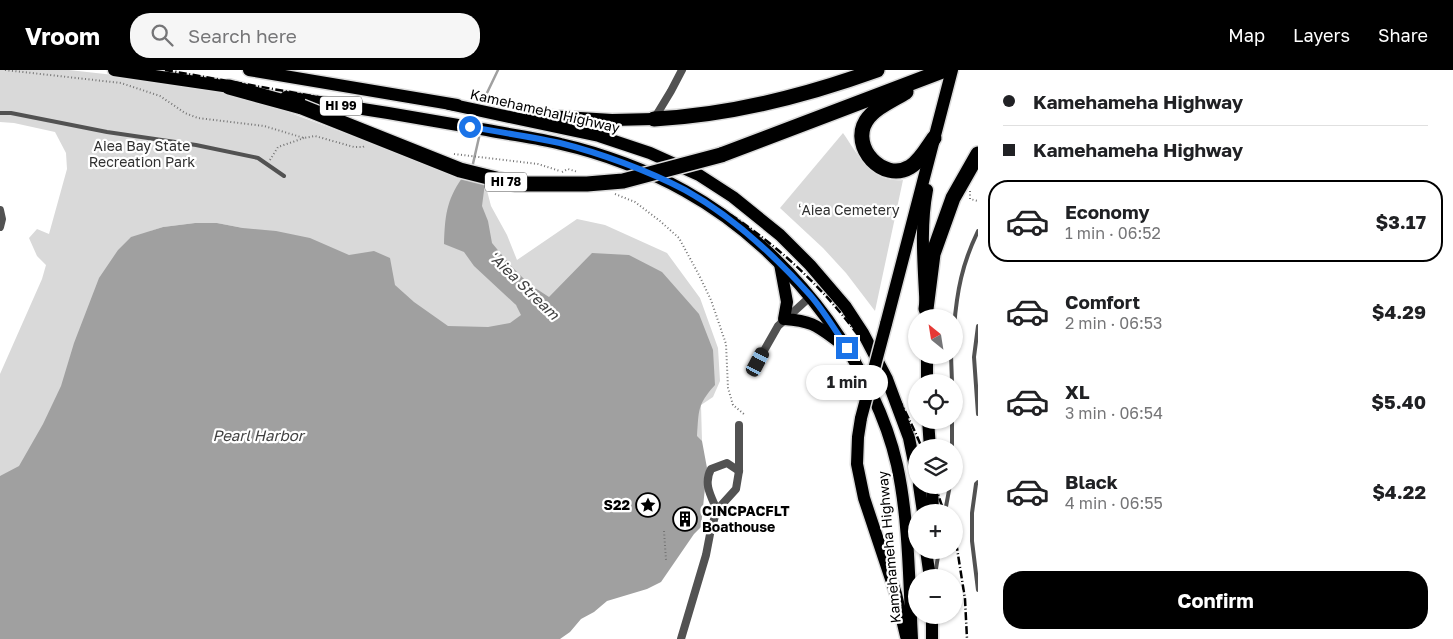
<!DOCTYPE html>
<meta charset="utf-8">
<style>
:root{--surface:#fff;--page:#f6f6f6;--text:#202124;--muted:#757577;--line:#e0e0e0;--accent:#000}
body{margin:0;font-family:"Golos Text",sans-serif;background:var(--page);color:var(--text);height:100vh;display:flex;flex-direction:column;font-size:19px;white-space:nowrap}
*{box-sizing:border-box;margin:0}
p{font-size:16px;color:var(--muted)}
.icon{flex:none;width:28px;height:28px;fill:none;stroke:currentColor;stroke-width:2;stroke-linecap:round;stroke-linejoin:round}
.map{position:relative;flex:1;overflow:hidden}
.details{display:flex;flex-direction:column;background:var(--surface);width:475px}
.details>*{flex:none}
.guide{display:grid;align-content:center;height:110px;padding:0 25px;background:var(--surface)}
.needle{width:32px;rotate:330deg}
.buttons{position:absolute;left:908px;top:239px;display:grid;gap:10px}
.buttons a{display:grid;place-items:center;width:55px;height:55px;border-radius:50%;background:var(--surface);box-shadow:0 1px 4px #0004;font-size:25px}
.end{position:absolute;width:22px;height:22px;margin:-11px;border:6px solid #1a73e8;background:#fff;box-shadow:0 0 0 2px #fff}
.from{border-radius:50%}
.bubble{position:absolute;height:35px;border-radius:18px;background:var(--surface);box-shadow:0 1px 4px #0004;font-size:16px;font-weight:700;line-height:35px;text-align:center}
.car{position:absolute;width:15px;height:30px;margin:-15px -8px;border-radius:6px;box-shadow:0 0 4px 1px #0007;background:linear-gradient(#222 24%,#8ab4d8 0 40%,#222 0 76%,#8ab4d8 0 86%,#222 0)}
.guide b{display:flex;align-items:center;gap:18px;height:48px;font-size:19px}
.guide b+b{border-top:1px solid var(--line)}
.guide i{width:12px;height:12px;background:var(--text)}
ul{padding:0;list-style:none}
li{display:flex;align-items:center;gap:15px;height:82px;margin:0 10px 8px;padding:0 15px;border:2px solid transparent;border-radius:20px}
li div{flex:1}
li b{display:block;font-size:19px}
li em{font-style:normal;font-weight:700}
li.on{border-color:var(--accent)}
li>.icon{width:45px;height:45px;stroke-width:1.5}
.action{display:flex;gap:10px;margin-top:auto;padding:10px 25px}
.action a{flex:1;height:58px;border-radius:20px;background:var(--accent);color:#fff;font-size:20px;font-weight:700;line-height:58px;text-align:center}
header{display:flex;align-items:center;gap:30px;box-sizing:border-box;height:70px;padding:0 25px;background:var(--accent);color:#fff}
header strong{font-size:24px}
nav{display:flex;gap:28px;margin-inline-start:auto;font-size:18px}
.search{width:350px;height:45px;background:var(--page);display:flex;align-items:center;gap:12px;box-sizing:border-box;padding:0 18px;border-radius:20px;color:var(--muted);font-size:19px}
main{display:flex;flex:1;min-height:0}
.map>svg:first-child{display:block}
.green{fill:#d9d9d9}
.water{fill:#a0a0a0}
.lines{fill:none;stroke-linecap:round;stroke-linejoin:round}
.stream{stroke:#a0a0a0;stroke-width:2.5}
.primary-casing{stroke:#dbdbdb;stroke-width:15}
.motorway-casing{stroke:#dbdbdb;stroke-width:18}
.path{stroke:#747474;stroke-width:2;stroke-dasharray:1 2.5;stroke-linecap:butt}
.service{stroke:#525252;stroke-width:4}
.minor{stroke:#525252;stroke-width:8}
.primary{stroke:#000;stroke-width:12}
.motorway{stroke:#000;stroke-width:15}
.rail{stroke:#000;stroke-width:2.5;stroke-dasharray:8 2.5 1 2.5;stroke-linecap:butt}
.primary-bridge-casing{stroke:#dbdbdb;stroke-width:15;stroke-linecap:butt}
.motorway-bridge-casing{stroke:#dbdbdb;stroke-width:18;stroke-linecap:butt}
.primary-bridge{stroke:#000;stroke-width:12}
.motorway-bridge{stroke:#000;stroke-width:15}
.route{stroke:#1a73e8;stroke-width:6}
.labels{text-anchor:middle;stroke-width:4.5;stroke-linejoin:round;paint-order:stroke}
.shield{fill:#fff;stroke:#4c4c4c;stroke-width:1}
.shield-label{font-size:12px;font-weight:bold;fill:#000}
.street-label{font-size:14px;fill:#000;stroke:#fff}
.park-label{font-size:14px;fill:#303030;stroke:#fff}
.poi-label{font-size:14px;font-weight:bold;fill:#000;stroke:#fff;text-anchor:end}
.water-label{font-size:15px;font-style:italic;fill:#414141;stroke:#fff}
</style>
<header>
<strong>Vroom</strong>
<div class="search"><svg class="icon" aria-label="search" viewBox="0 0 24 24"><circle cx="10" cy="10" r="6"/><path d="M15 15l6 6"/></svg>Search here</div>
<nav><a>Map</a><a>Layers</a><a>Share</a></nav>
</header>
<main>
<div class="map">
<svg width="978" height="569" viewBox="0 0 978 569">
<rect width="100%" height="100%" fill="#fff"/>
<g class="green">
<path d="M0 0H69L141 8 203 18 258 31 393 81 481 108 454 136 516 235 532 253 453 262 327 188 243 158 217 153H195L163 157 151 161 31 391 0 412V304L42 209 46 195 37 186 29 168 37 159 49 164 67 99 66 83 55 62 14 53 0 52Z"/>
<path d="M843 63C859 86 871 113 903 110L875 241 846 203 823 178 780 138Z"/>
<path d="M485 113 491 136 507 165 517 190 577 149 605 155 667 183 700 228 718 278 720 311 713 327 701 335 702 371 697 376 549 234 493 187 477 132Z"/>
</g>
<path class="water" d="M462 108 485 113 482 136 488 151 492 173 511 196 529 214 549 227 592 183 629 185 662 202 699 244 713 280 715 315C697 335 699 340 697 366L702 371 707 398 701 457 694 464 661 512 647 519 607 531 594 542 581 549 570 562 560 569H0V406L19 396 43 354 61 316 74 273 99 208 118 180 131 167 163 157 195 153H217L243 158 276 161 310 168 349 185 374 181 390 188 395 215 414 232 448 256 488 257 510 253 521 245 516 235 474 196 464 182 444 174C445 147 446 131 462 108Z"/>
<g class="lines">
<g class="stream">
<path d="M486 25 498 0"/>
<path d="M472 98 480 63"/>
</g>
<g class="primary-casing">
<g id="primary">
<path d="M114 0 237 18"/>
<path d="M249 0 457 35"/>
<path d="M286 27C353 37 420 48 487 60 512 65 537 68 561 74 601 83 650 101 685 121 741 152 791 199 828 250 859 294 885 342 897 395 909 449 909 513 912 569"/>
<path d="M449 34 599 66 650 83 699 105 733 127 780 165 810 195 846 237 863 263 887 309 909 368 916 402"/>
<path d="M532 45 612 50 654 49"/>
<path d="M780 194 787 232 784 249C813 251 817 256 839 272"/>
<path d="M926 248C925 205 919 163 927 120"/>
<path d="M886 254 952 0"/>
<path d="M927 285V312"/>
<path d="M861 348 858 367 857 394 864 428 896 524 906 566"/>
<path d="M928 350 930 378"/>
<path d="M919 415 923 442"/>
<path d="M932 415 933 442"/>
<path d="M926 480 930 508"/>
<path d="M932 545V569"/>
</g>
</g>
<g class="motorway-casing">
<g id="motorway">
<path d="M229 17 302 37"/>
<path d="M906 22C893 30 874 38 866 51 850 77 883 113 910 97 920 91 927 78 934 68"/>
<path d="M654 49C731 45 805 26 877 0"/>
<path d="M721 85 945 0"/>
<path d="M926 239 933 184 953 128 978 84"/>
</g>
</g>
<g class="path">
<path d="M5 0 121 13 160 26 185 43 198 48 264 56 304 68 315 66 354 77H363L366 75"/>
<path d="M454 84 538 94 560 101"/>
<path d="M270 90 278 77 304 68"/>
<path d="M562 102 568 99 578 102"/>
<path d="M970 121V129L978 131"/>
<path d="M615 124 635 132 660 151 679 168 699 205 711 230 726 274 728 318 733 335 745 345"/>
<path d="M664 461 666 490"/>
</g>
<g class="service">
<path d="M0 43H11L107 62 196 75 258 88 284 106"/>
<path d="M978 256 974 287 978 344"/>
<path d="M954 257C957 221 962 194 978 161"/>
<path d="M951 285 952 312"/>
<path d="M952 378V350"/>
<path d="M978 412 976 414 972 443V471L978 520"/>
<path d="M945 442 950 415"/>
<path d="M935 505 939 480"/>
</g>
<g class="minor">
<path d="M654 49 671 21 682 0"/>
<path d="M0 140 2 149 0 157"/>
<path d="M753 300 778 256 811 226"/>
<path d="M717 440C711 426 703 414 711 399L727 393 739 401"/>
<path d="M681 569 706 485 711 459 717 440 736 419 739 401V355"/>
</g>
<use href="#primary" class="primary"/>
<use href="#motorway" class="motorway"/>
<g class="rail">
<path d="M165 0 546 67C718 107 853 213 922 378"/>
<path d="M935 415 944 442"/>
<path d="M954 459 965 529 967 569"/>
</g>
<g class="primary-bridge-casing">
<path id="primary-bridge" d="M861 348 886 254"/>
</g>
<g class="motorway-bridge-casing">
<path id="motorway-bridge" d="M302 37 460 100 516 114H587L623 111 721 85"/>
</g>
<use href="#primary-bridge" class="primary-bridge"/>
<use href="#motorway-bridge" class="motorway-bridge"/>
</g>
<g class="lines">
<path class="route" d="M470 57C500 62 531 67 560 73 600 83 649 101 685 120 732 146 774 185 810 225 824 241 835 260 847 278"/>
</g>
<defs>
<g id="sight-ring" transform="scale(1.25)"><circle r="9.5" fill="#fff" stroke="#000" stroke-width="1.5"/><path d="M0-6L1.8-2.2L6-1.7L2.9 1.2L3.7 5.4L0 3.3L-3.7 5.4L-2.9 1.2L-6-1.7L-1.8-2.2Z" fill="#000"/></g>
<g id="building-ring" transform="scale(1.25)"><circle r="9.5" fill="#fff" stroke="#000" stroke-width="1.5"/><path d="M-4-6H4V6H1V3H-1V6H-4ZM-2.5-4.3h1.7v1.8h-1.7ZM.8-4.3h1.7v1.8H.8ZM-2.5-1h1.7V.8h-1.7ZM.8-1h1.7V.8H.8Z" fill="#000"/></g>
</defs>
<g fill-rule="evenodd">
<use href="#sight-ring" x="648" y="435"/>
<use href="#building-ring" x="685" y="449"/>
</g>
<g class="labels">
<g class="shield">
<rect x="320" y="26.5" width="42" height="19" rx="4"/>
<rect x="485" y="102.5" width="42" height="19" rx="4"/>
</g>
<g class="shield-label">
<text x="341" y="40">HI 99</text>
<text x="506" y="116">HI 78</text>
</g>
<g class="street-label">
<text transform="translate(545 41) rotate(13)" y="5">Kamehameha Highway</text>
<text transform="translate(889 477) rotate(-95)" y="5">Kamehameha Highway</text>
</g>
<g class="park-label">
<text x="142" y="81">Aiea Bay State<tspan x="142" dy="16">Recreation Park</tspan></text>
<text x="849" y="145">ʻAiea Cemetery</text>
</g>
<g class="poi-label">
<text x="630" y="440">S22</text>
<text x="702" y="446" text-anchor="start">CINCPACFLT<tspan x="702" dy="16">Boathouse</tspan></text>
</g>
<g class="water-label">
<text transform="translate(524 216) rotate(44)" y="5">ʻAiea Stream</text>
<text x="258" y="371">Pearl Harbor</text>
</g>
</g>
</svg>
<div class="buttons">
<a><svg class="needle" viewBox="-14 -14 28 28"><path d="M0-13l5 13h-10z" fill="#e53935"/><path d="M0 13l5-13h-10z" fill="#757577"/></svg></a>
<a><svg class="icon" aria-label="locate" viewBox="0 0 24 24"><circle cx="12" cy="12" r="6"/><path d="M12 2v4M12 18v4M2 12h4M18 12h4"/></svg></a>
<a><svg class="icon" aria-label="layers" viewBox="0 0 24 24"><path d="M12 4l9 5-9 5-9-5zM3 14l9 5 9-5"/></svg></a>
<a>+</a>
<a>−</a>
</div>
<i class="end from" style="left:470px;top:57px"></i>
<i class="end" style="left:847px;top:278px"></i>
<div class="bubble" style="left:806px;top:295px;width:82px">1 min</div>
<i class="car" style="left:758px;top:292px;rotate:28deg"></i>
</div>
<section class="details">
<div class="guide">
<b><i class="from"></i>Kamehameha Highway</b>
<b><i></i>Kamehameha Highway</b>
</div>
<ul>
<li class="on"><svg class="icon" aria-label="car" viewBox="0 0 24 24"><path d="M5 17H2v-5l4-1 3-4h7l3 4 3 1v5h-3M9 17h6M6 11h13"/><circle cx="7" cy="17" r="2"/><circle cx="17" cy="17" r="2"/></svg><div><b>Economy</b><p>1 min · 06:52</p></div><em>$3.17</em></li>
<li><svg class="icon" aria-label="car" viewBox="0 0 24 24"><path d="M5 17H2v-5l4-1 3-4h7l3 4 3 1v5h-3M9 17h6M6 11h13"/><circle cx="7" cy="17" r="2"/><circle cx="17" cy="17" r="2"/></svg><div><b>Comfort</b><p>2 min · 06:53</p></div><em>$4.29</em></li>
<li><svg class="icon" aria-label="car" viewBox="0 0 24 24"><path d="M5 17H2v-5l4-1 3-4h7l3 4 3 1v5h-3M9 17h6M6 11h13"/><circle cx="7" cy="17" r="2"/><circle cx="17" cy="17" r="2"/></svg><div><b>XL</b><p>3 min · 06:54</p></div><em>$5.40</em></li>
<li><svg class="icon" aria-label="car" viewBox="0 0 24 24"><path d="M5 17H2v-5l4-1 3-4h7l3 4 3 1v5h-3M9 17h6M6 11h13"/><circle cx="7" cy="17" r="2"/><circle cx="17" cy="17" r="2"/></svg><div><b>Black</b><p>4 min · 06:55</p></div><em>$4.22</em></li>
</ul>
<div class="action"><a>Confirm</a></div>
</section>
</main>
